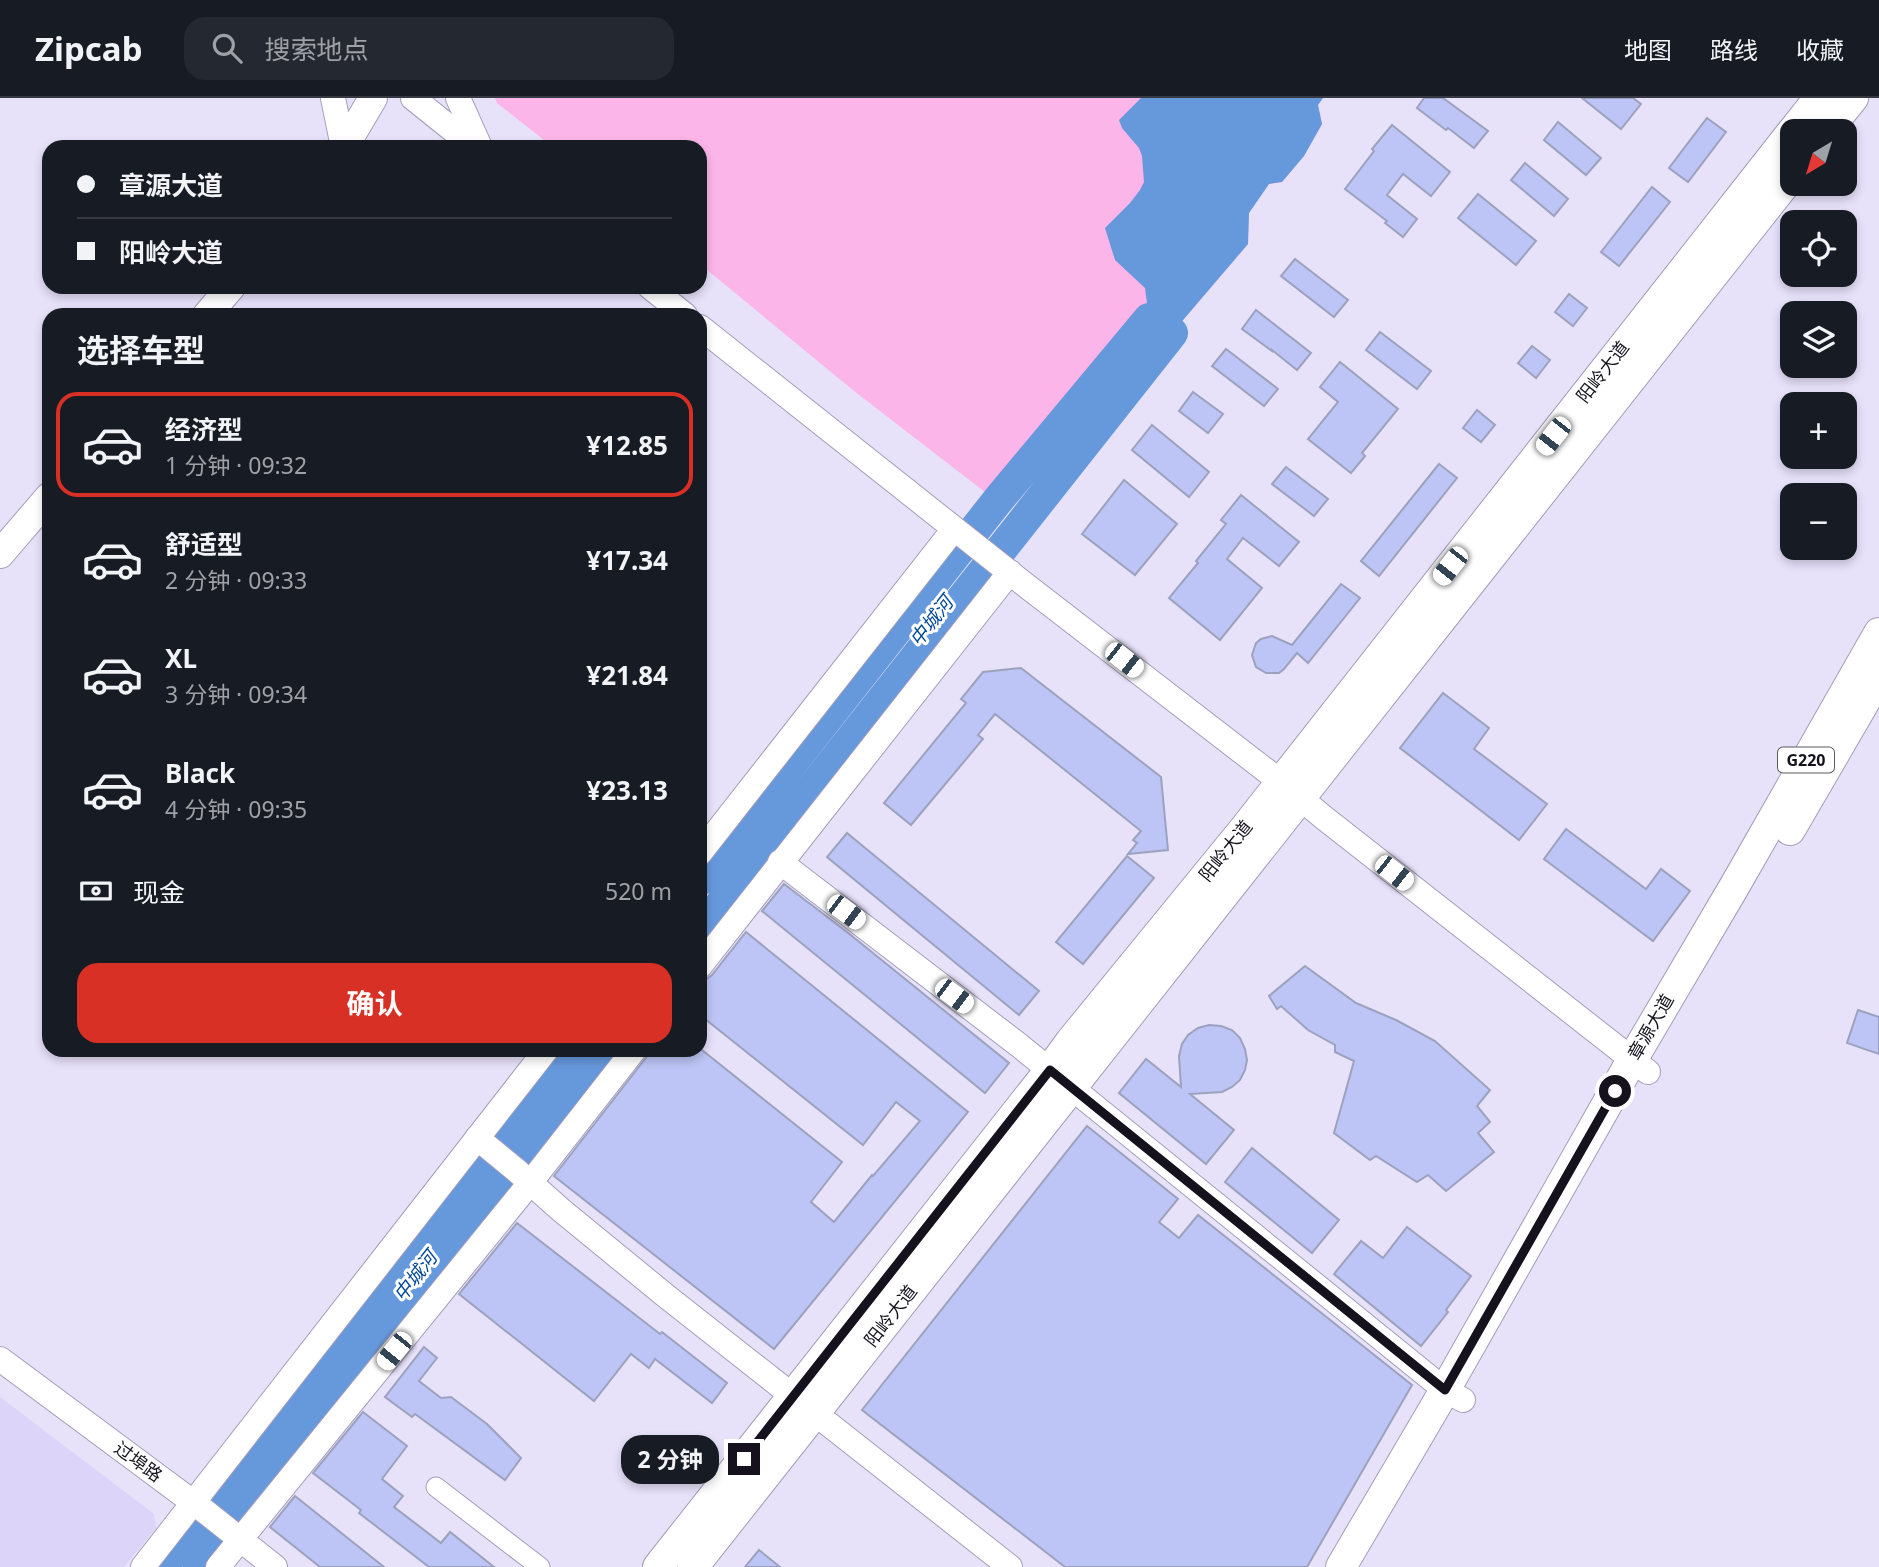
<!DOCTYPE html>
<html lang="zh">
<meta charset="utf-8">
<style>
:root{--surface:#171b24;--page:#242831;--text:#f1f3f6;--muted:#9ea1a6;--line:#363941;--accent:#d93025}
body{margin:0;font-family:"Noto Sans","Noto Sans SC",sans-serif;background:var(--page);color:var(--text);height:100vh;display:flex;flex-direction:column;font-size:26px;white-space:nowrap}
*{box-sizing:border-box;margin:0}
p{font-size:23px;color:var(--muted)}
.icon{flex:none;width:38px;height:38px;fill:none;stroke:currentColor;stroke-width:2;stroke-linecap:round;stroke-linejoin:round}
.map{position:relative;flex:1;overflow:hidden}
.drawer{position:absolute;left:42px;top:210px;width:665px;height:749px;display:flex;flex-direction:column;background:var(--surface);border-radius:21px;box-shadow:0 4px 10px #0003}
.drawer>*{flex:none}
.top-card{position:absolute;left:42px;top:42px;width:665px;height:154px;border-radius:21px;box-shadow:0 4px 10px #0003;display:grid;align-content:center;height:154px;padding:0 35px;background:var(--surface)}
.needle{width:46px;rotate:218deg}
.controls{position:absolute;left:1780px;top:21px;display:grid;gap:14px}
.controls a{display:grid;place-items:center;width:77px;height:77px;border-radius:14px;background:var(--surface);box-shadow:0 4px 10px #0003;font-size:35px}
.end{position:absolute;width:32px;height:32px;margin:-16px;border:9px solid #15121d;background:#fff;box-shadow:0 0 0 4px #fff}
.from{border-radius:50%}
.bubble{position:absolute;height:49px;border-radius:21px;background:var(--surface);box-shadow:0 4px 10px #0003;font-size:23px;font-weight:700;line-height:49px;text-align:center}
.car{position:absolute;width:21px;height:42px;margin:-21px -10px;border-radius:9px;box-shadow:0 0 5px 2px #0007;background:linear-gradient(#fff 24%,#345 0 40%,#fff 0 76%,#345 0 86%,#fff 0)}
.top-card b{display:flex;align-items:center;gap:24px;height:66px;font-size:26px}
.top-card b+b{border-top:2px solid var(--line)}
.top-card i{width:18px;height:18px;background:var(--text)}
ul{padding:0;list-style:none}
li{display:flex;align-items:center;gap:21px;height:105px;margin:0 14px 10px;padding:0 21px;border:4px solid transparent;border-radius:21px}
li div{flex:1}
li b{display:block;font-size:26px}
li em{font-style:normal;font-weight:700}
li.active{border-color:var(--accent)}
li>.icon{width:63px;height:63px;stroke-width:1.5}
h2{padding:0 35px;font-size:32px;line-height:84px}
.pay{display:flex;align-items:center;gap:18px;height:77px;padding:0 35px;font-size:26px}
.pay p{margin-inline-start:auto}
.cta{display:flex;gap:14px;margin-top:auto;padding:14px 35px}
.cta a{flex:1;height:80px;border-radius:21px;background:var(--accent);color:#fff;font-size:28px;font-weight:700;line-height:80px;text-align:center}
header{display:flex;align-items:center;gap:42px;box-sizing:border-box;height:98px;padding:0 35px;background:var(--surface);border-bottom:2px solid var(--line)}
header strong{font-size:33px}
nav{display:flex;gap:38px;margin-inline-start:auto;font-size:24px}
.search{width:490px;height:63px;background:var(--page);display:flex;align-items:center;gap:18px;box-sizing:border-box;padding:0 24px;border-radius:21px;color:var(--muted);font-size:26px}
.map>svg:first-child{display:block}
.built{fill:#ddd4f9}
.green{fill:#fbb5e8}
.water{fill:#6698dc}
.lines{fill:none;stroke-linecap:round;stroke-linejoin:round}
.river{stroke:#6698dc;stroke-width:32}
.building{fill:#bcc5f5;stroke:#9ca2be;stroke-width:2}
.minor-casing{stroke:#a49dba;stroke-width:21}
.tertiary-casing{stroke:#a49dba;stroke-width:26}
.secondary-casing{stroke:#a49dba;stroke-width:30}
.primary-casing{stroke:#a49dba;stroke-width:32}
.minor{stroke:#fff;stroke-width:19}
.tertiary{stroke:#fff;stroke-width:24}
.secondary{stroke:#fff;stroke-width:28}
.primary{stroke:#fff;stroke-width:30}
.route{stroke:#15121d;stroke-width:9}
.labels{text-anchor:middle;stroke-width:6;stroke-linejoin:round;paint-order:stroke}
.shield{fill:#fff;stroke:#5b5961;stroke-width:2}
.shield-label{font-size:16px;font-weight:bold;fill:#15121d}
.street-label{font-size:18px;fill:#15121d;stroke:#fff}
.water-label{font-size:19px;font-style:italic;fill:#004898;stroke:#fff}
</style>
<header>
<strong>Zipcab</strong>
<div class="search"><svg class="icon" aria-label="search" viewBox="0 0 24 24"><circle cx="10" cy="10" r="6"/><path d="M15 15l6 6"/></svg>搜索地点</div>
<nav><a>地图</a><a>路线</a><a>收藏</a></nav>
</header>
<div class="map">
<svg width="1879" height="1469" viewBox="0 0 1879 1469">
<rect width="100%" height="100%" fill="#e7e1fa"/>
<path class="built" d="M0 1299 154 1416 156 1430 124 1469H0Z"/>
<path class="green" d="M495 0H1323L1318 7 1322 26 1304 58 1282 84 1269 86 1249 114 1248 146 1172 235 1149 221 994 401 854 293 700 166V49H553L497 5Z"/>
<path class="water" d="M1141 0H1323L1318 7 1322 26 1304 58 1282 84 1269 86 1249 115 1248 146 1172 235 1149 221 1145 190 1115 162 1105 130 1130 105 1140 92 1144 84 1142 58 1139 50 1122 30 1119 22Z"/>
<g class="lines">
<g class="river">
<path d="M700 782 998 402 1149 221 1172 235 700 833"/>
<path d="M162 1469 567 952"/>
<path d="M199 1469 606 952"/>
</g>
</g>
<g class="building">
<path d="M1424 0H1443L1488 33 1474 50 1448 30 1446 32 1417 10Z"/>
<path d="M1582 0H1633L1641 6 1621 31Z"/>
<path d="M1707 20 1726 34 1688 84 1669 70Z"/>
<path d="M1558 24 1601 60 1586 77 1544 42Z"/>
<path d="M1392 27 1450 74 1431 98 1403 76 1387 97 1417 121 1403 139 1385 125 1387 123 1345 91 1374 53 1372 51Z"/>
<path d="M1525 65 1568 101 1554 118 1511 82Z"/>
<path d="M1652 89 1670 104 1619 168 1601 154Z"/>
<path d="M1478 96 1536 143 1516 167 1458 120Z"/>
<path d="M1295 161 1348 202 1334 219 1281 178Z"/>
<path d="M1569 196 1587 210 1573 228 1555 214Z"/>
<path d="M1256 212 1311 255 1297 272 1272 252V253L1242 231Z"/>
<path d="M1380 234 1431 273 1417 291 1366 252Z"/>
<path d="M1532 248 1550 262 1536 280 1518 265Z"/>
<path d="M1226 251 1278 291 1264 308 1212 268Z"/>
<path d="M1340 264 1398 311 1362 355 1365 358 1351 375 1308 341 1338 304 1320 289Z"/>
<path d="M1193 294 1223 316 1208 335 1179 313Z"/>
<path d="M1477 312 1495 327 1481 344 1463 330Z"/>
<path d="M1152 327 1209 374 1189 399 1132 352Z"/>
<path d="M1439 366 1457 380 1379 478 1361 463Z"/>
<path d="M1286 369 1328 401 1314 418 1272 386Z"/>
<path d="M1124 382 1177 426 1135 477 1082 436Z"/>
<path d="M1241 397 1299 444 1279 468 1243 440 1227 461 1262 490 1220 542 1169 500 1198 465 1196 463 1226 426 1221 422Z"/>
<path d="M1341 486 1360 500 1308 565 1297 555 1284 571 1279 575H1266L1256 569 1252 557 1256 545 1261 541 1272 538 1292 547Z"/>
<path d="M1021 570 1161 679 1168 752 1128 756 1137 745 1133 742 1141 733 995 616 978 637 983 641 911 727 884 705 966 605 961 601 983 574Z"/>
<path d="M1443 595 1489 630 1474 651 1547 706 1519 742 1400 650Z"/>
<path d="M1566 731 1646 791 1661 771 1690 793 1653 843 1544 761Z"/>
<path d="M847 735 1039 893 1019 917 827 759Z"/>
<path d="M1127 758 1154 780 1083 866 1056 844Z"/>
<path d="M784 786 847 834 1009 965 985 995 762 813Z"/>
<path d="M746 834 968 1014 774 1251 554 1078 652 952H702L842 1064 811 1104 834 1124 872 1077 873 1078 920 1023 896 1004 863 1047 700 917V886L712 877Z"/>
<path d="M1305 868 1356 905 1396 922 1435 943 1490 992 1477 1008 1490 1024 1478 1035 1494 1054 1446 1093 1428 1077 1417 1084 1376 1058 1370 1062 1334 1035 1354 963 1335 954V947L1308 932 1281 908 1277 911 1269 898Z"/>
<path d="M1858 912 1879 919V956L1847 945Z"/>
<path d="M1209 927 1221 928 1232 932 1240 940 1245 951 1247 962 1245 972 1240 982 1232 989 1222 994 1190 996 1234 1032 1206 1066 1119 995 1146 961 1181 989 1179 958 1182 946 1188 937 1198 930Z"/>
<path d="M1087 1028 1178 1101 1159 1124 1179 1140 1198 1117 1412 1287 1307 1469H1065L862 1312Z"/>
<path d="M1252 1050 1339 1122 1312 1155 1225 1084Z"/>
<path d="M517 1125 660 1236 662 1234 727 1285 712 1305 655 1261 649 1270 631 1256 594 1303 459 1196Z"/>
<path d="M1407 1129 1471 1178 1446 1212 1448 1214 1421 1248 1334 1176 1361 1143 1383 1160Z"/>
<path d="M424 1249 437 1260 419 1283 441 1300 451 1299 487 1326 521 1360 505 1382 415 1316 412 1319 385 1299Z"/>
<path d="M363 1314 407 1348 382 1381 403 1398 394 1409 441 1445 450 1434 494 1469H429L359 1415 361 1412 313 1375Z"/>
<path d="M295 1398 384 1469H320L270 1429Z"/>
<path d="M759 1452 780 1469H745Z"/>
</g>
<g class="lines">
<g class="minor-casing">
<path id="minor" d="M436 1389 540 1469"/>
</g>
<g class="tertiary-casing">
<g id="tertiary">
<path d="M333 0 343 49"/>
<path d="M413 0 474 49"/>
<path d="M458 0 480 49"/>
<path d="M650 189 685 217"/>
<path d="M700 229 1028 489 1281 684 1323 719 1648 974"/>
<path d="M700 755 954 431"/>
<path d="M780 764 1020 948 1445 1292 1463 1302"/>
<path d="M700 868 1010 474"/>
<path d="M477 1040 516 1072 561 1112 666 1198 1010 1469"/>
<path d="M0 1261 202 1411 275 1469"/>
<path d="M143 1469 546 952"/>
<path d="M218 1469 530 1085 634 952"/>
</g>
</g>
<g class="secondary-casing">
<g id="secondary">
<path d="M344 49 373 0"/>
<path d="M207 217 231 189"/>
<path d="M0 456 49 399"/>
</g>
</g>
<g class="primary-casing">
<g id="primary">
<path d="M1793 33 1819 0"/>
<path d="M1826 33 1853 0"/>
<path d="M1790 732 1879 579"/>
<path d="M658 1469 1050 972 1071 943 1245 730 1792 34"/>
<path d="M693 1469 1792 77"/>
<path d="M1341 1469 1445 1292 1632 962 1734 789 1879 535"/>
</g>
</g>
<use href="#minor" class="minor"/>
<use href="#tertiary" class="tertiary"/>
<use href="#secondary" class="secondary"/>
<use href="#primary" class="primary"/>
</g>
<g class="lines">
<path class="route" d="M744 1361 1050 972 1445 1292 1615 993"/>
</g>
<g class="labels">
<rect class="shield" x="1778" y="649.5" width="56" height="25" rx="5"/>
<g class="shield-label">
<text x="1806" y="668">G220</text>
</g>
<g class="street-label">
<text transform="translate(1603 274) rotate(-52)" y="6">阳岭大道</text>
<text transform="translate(1226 753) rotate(-51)" y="6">阳岭大道</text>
<text transform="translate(1651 929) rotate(-60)" y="6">章源大道</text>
<text transform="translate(891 1218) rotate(-52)" y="6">阳岭大道</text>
<text transform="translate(138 1364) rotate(36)" y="6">过埠路</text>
</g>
<g class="water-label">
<text transform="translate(931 523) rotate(-52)" y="7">中城河</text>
<text transform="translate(415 1178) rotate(-52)" y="7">中城河</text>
</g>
</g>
</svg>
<div class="controls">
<a><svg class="needle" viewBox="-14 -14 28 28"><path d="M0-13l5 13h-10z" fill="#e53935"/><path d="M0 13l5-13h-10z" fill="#9ea1a6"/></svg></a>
<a><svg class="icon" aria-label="locate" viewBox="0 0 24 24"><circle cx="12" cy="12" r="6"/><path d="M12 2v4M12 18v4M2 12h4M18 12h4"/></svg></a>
<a><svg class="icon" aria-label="layers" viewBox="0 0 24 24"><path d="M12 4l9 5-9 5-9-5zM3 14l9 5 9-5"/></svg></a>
<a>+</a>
<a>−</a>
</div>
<i class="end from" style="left:1615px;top:993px"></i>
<i class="end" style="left:744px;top:1361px"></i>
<div class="bubble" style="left:621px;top:1337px;width:98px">2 分钟</div>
<i class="car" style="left:1553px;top:338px;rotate:218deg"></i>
<i class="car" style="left:1450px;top:468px;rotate:218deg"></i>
<i class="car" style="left:1124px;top:562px;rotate:128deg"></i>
<i class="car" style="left:1394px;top:775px;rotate:128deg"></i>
<i class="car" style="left:846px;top:814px;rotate:127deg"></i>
<i class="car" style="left:954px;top:898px;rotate:127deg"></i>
<i class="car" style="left:394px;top:1253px;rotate:219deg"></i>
<div class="top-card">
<b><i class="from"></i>章源大道</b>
<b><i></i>阳岭大道</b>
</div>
<section class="drawer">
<h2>选择车型</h2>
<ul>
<li class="active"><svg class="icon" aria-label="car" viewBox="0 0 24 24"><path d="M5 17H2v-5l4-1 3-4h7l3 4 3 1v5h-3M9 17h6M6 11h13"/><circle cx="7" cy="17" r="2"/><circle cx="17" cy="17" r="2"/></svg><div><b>经济型</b><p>1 分钟 · 09:32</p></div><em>¥12.85</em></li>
<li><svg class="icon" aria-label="car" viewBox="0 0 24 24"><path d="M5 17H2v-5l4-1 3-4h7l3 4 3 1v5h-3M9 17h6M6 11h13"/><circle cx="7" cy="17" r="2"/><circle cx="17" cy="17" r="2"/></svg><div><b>舒适型</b><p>2 分钟 · 09:33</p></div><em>¥17.34</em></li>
<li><svg class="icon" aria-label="car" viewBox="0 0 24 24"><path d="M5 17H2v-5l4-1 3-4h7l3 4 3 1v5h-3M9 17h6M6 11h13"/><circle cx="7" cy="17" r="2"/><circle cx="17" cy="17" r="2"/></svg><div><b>XL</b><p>3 分钟 · 09:34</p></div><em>¥21.84</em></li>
<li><svg class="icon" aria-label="car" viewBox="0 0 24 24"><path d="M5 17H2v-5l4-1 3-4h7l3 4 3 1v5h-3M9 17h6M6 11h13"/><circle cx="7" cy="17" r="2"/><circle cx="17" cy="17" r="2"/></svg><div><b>Black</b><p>4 分钟 · 09:35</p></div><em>¥23.13</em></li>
</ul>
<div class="pay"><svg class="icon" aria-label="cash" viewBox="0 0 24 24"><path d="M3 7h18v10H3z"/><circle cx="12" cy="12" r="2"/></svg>现金<p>520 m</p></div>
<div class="cta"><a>确认</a></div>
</section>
</div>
